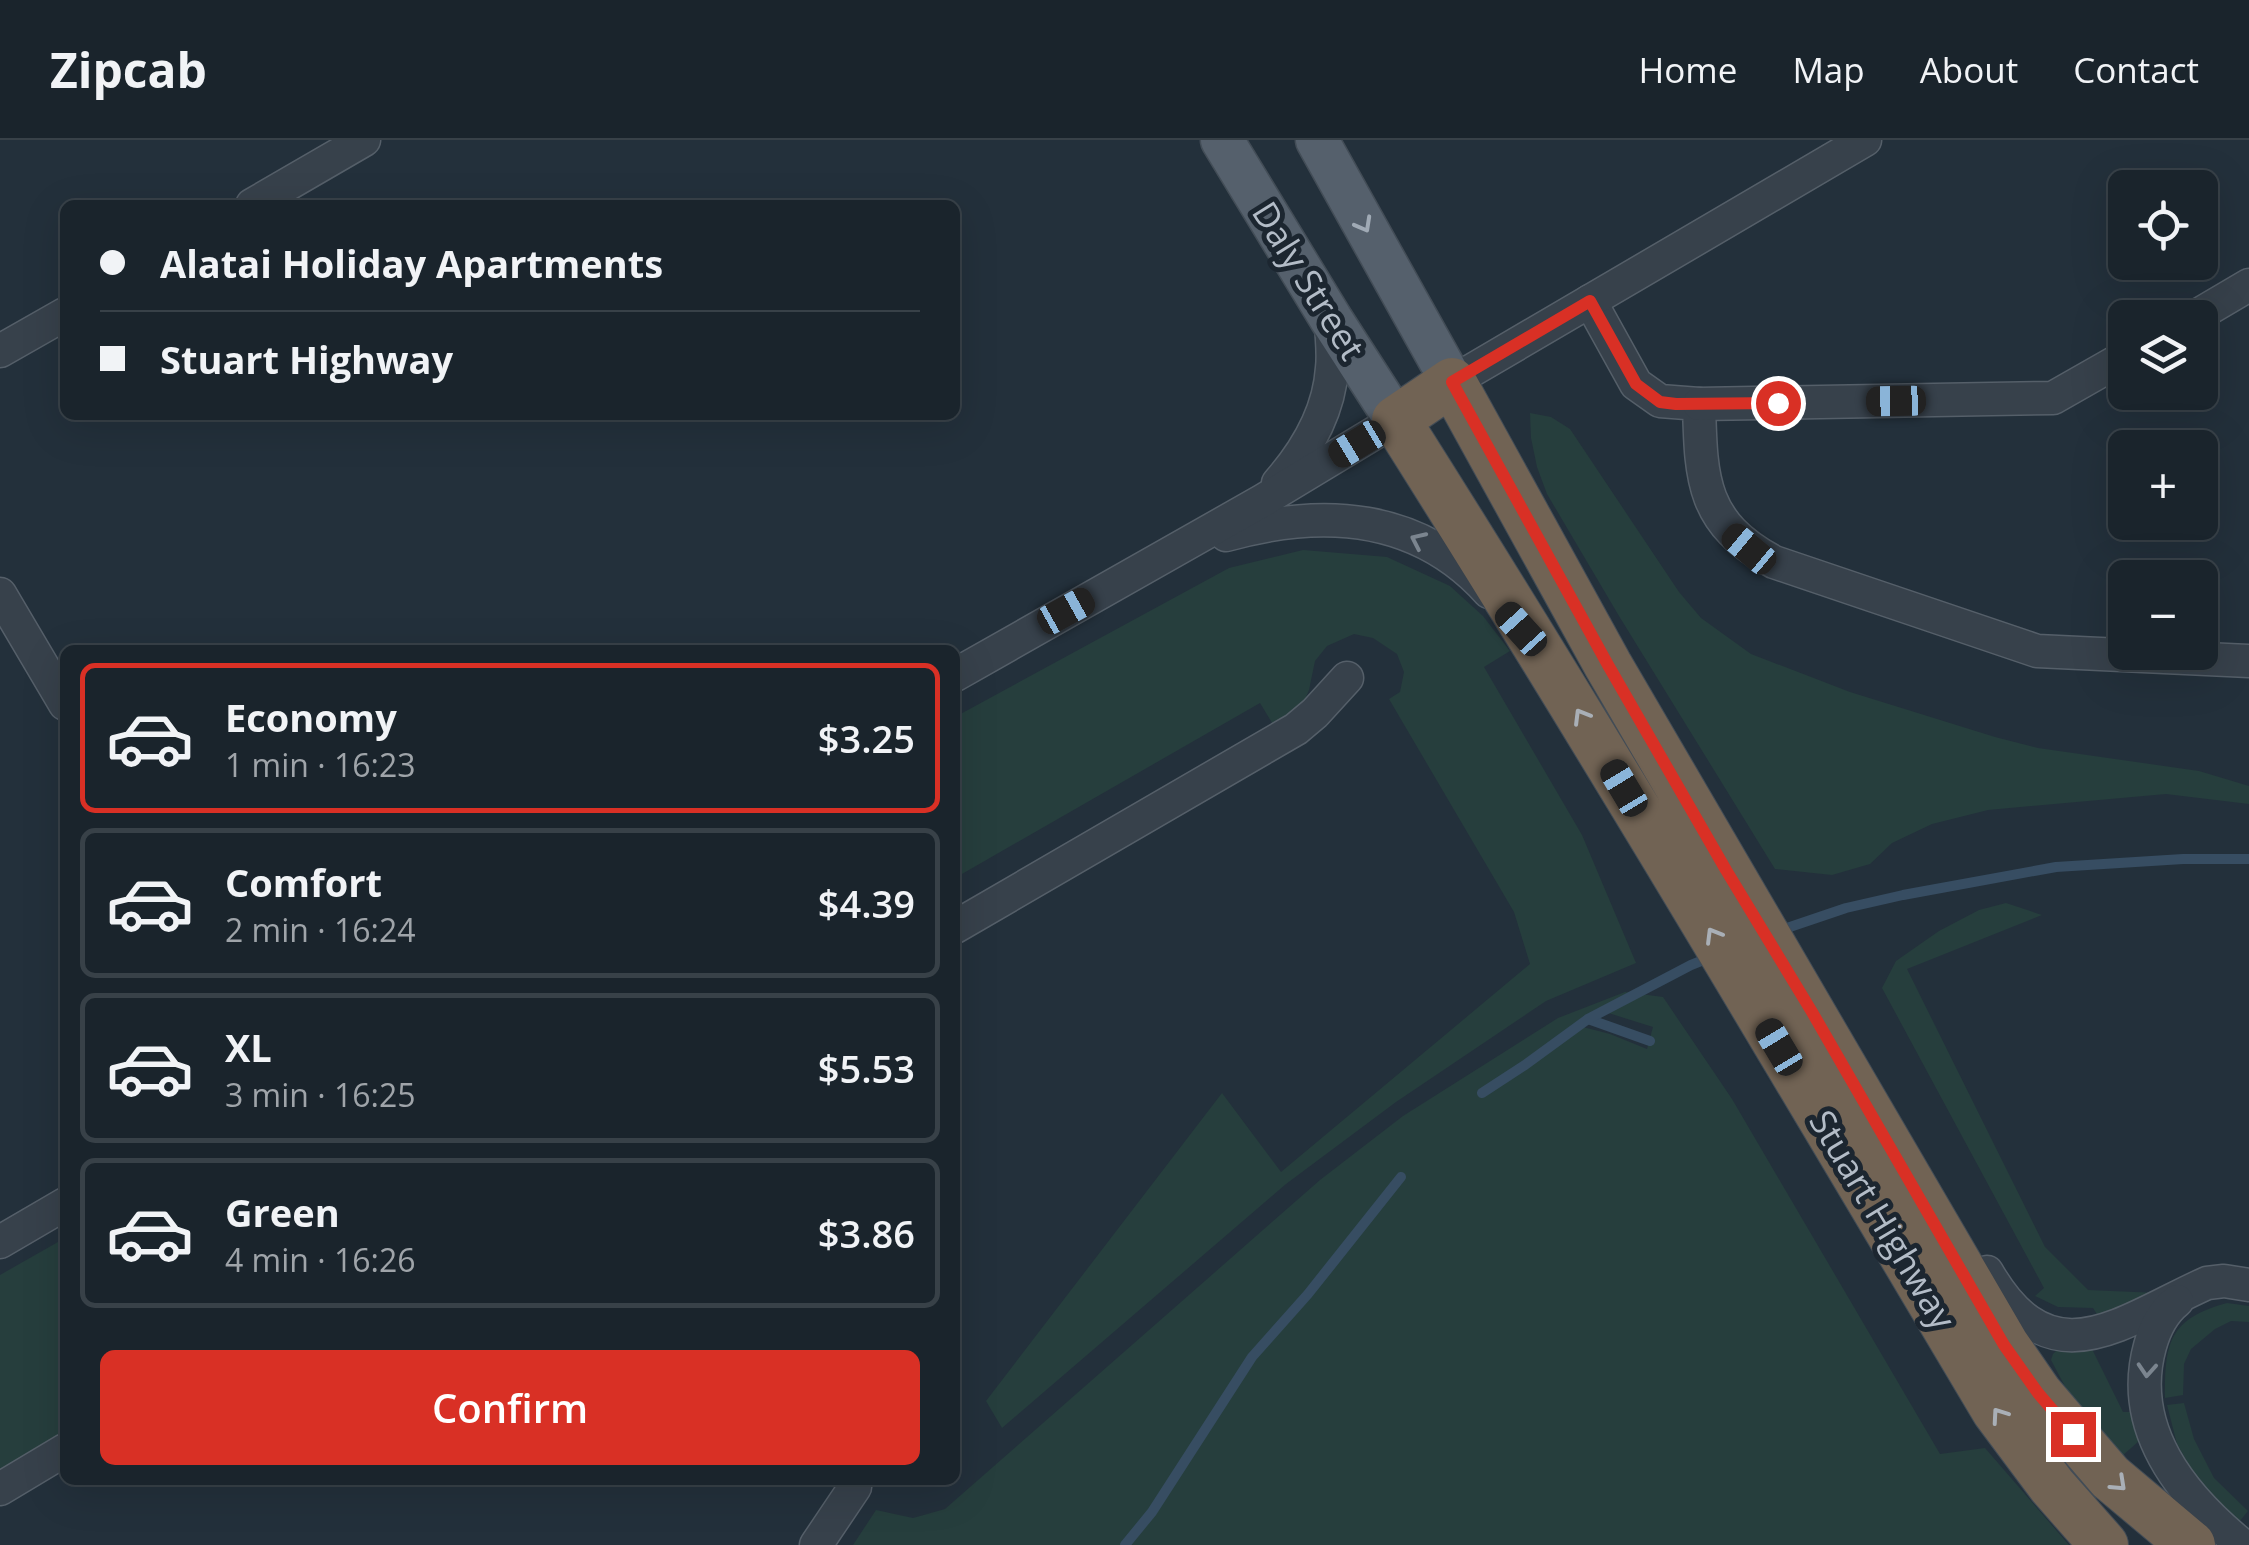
<!DOCTYPE html>
<meta charset="utf-8">
<style>
:root{--surface:#1a242c;--page:#273038;--text:#f1f3f6;--muted:#9fa4a9;--line:#384148;--accent:#d93025}
body{margin:0;font-family:"Open Sans",sans-serif;background:var(--page);color:var(--text);height:100vh;display:flex;flex-direction:column;font-size:38px;white-space:nowrap}
*{box-sizing:border-box;margin:0}
p{font-size:32px;color:var(--muted)}
.icon{flex:none;width:55px;height:55px;fill:none;stroke:currentColor;stroke-width:2;stroke-linecap:round;stroke-linejoin:round}
.map{position:relative;flex:1;overflow:hidden}
.details{position:absolute;left:60px;top:505px;width:900px;height:840px;display:flex;flex-direction:column;background:var(--surface);border-radius:15px;box-shadow:0 10px 40px #0002,0 0 0 2px var(--line)}
.details>*{flex:none}
.banner{position:absolute;left:60px;top:60px;width:900px;height:220px;border-radius:15px;box-shadow:0 10px 40px #0002,0 0 0 2px var(--line);display:grid;align-content:center;height:220px;padding:0 40px;background:var(--surface)}
.buttons{position:absolute;left:2108px;top:30px;display:grid;gap:20px}
.buttons a{display:grid;place-items:center;width:110px;height:110px;border-radius:15px;background:var(--surface);box-shadow:0 10px 40px #0002,0 0 0 2px var(--line);font-size:50px}
.end{position:absolute;width:45px;height:45px;margin:-22px;border:12px solid #d93025;background:#fff;box-shadow:0 0 0 5px #fff}
.from{border-radius:50%}
.car{position:absolute;width:30px;height:60px;margin:-30px -15px;border-radius:12px;box-shadow:0 0 8px 2px #0007;background:linear-gradient(#222 24%,#8ab4d8 0 40%,#222 0 76%,#8ab4d8 0 86%,#222 0)}
.banner b{display:flex;align-items:center;gap:35px;height:95px;font-size:38px}
.banner b+b{border-top:2px solid var(--line)}
.banner i{width:25px;height:25px;background:var(--text)}
ul{padding:18px 0 0;list-style:none}
li{display:flex;align-items:center;gap:30px;height:150px;margin:0 20px 15px;padding:0 20px;border:5px solid var(--line);border-radius:15px}
li div{flex:1}
li b{display:block;font-size:38px}
li em{font-style:normal;font-weight:600}
li.current{border-color:var(--accent)}
li>.icon{width:90px;height:90px;stroke-width:1.5}
.primary-button{display:flex;gap:20px;margin-top:auto;padding:20px 40px}
.primary-button a{flex:1;height:115px;border-radius:15px;background:var(--accent);color:#fff;font-size:40px;font-weight:600;line-height:115px;text-align:center}
header{display:flex;align-items:center;gap:60px;box-sizing:border-box;height:140px;padding:0 50px;background:var(--surface);border-bottom:2px solid var(--line)}
header strong{font-size:48px}
nav{display:flex;gap:55px;margin-inline-start:auto;font-size:35px}
.map>svg:first-child{display:block}
.green{fill:#263e3d;fill-rule:evenodd}
.lines{fill:none;stroke-linecap:round;stroke-linejoin:round}
.stream{stroke:#374d62;stroke-width:10}
.minor-casing{stroke:#555f69;stroke-width:35}
.major-casing{stroke:#434d57;stroke-width:45}
.highway-casing{stroke:#424c56;stroke-width:50}
.minor{stroke:#37414b;stroke-width:32}
.major{stroke:#55606c;stroke-width:42}
.highway{stroke:#716354;stroke-width:48}
.oneway{stroke:#a0aab5}
.oneway2{stroke:#7b858f}
.oneway3{stroke:#a9afb6}
.route{stroke:#d93025;stroke-width:12}
.labels{text-anchor:middle;stroke-width:10;stroke-linejoin:round;paint-order:stroke}
.street-label{font-size:35px;fill:#b3bcc7;stroke:#1c2630}
</style>
<header>
<strong>Zipcab</strong>
<nav><a>Home</a><a>Map</a><a>About</a><a>Contact</a></nav>
</header>
<div class="map">
<svg width="2249" height="1405" viewBox="0 0 2249 1405">
<rect width="100%" height="100%" fill="#23303b"/>
<g class="green">
<path d="M1530 273 1551 277 1570 289 1679 452 1701 478 1751 514 1850 552 1995 597 2038 608 2199 631 2249 646V664L2166 654 1988 670 1932 684 1892 703 1870 724 1832 735 1775 729 1619 476 1547 354 1537 327 1531 298Z"/>
<path d="M1303 410 1387 417 1450 446 1483 476 1510 511 1484 527 1582 695 1636 823 1546 861 1396 962 1286 1044 1002 1288 986 1261 1222 953 1281 1032 1530 824 1514 772 1389 559 1400 552 1404 532 1397 514 1373 498 1354 494 1327 506 1315 521 1309 550 1300 571 1274 586 1260 563 955 738V577L1229 428Z"/>
<path d="M2006 763 2042 775 1907 829 2045 1107 2088 1150 2158 1153 2100 1179 2093 1168 2058 1167 2035 1156 2044 1148 1882 848 1896 821 1939 791 1979 770Z"/>
<path d="M1625 852 1663 857 1732 959 1940 1314 1985 1308 2069 1405H853L876 1370 913 1378 945 1369 1320 1040 1403 976 1558 878ZM1602 871 1653 887 1647 909 1610 894 1579 886Z"/>
<path d="M65 1098V1297L0 1334V1135Z"/>
<path d="M2227 1163 2249 1166V1182L2231 1181 2215 1189 2191 1209 2184 1224 2183 1255 2165 1258C2165 1204 2168 1179 2227 1163Z"/>
<path d="M2059 1208 2092 1209 2123 1272H2141L2148 1293 2122 1316 2068 1252 2051 1220 2053 1214Z"/>
<path d="M2184 1263 2194 1299 2214 1338 2248 1371 2239 1382 2201 1346 2177 1304 2167 1265Z"/>
</g>
<g class="lines">
<g class="stream">
<path d="M1778 791 1846 768 1903 755 2056 727 2183 719H2249"/>
<path d="M1588 879 1650 901"/>
<path d="M1482 953 1525 925 1588 879 1691 825 1711 817"/>
<path d="M1125 1405 1152 1372 1252 1217 1308 1154 1401 1037"/>
</g>
<g class="minor-casing">
<g id="minor">
<path d="M252 65 364 0"/>
<path d="M1590 161 1636 244 1660 261 1699 264C1701 339 1701 383 1774 422L2037 511 2249 521"/>
<path d="M2193 178 2249 145"/>
<path d="M0 211 65 174"/>
<path d="M1452 242 1865 0"/>
<path d="M1699 264 2053 258 2125 217"/>
<path d="M1278 343C1307 310 1329 273 1332 228 1334 212 1331 195 1331 179"/>
<path d="M1226 395C1322 368 1418 373 1489 452"/>
<path d="M0 454 65 564"/>
<path d="M955 535 1262 361 1396 280"/>
<path d="M955 787 1296 589 1315 573 1347 538"/>
<path d="M0 1102 65 1064"/>
<path d="M1987 1132C2051 1243 2120 1182 2207 1143L2224 1141 2249 1145"/>
<path d="M2177 1161C2162 1173 2155 1188 2150 1206 2127 1289 2182 1356 2242 1405"/>
<path d="M0 1349 65 1310"/>
<path d="M816 1405 855 1347 853 1340"/>
</g>
</g>
<g class="major-casing">
<g id="major">
<path d="M1222 0 1331 179 1396 280"/>
<path d="M1317 0 1452 242"/>
</g>
</g>
<g class="highway-casing">
<path id="highway" d="M2104 1405 2052 1346 1996 1271C1799 940 1603 607 1396 280L1452 242 1608 525 2005 1205 2038 1253 2110 1337 2191 1405"/>
</g>
<use href="#minor" class="minor"/>
<use href="#major" class="major"/>
<use href="#highway" class="highway"/>
</g>
<defs><path id="oneway-chevron" d="M-2-3.5L2.5 0L-2 3.5" fill="none" stroke-width="1.6" stroke-linecap="round" stroke-linejoin="round" transform="scale(2.5)"/></defs>
<use class="oneway" href="#oneway-chevron" transform="translate(1364 85) rotate(61)"/>
<g class="oneway2">
<use href="#oneway-chevron" transform="translate(1418 400) rotate(-155)"/>
<use href="#oneway-chevron" transform="translate(2147 1230) rotate(94)"/>
</g>
<g class="oneway3">
<use href="#oneway-chevron" transform="translate(1581 576) rotate(-121)"/>
<use href="#oneway-chevron" transform="translate(1713 795) rotate(-121)"/>
<use href="#oneway-chevron" transform="translate(1999 1275) rotate(-125)"/>
<use href="#oneway-chevron" transform="translate(2119 1344) rotate(43)"/>
</g>
<g class="lines">
<path class="route" d="M1778 263 1676 264 1660 262 1636 244 1590 161 1452 242 1608 525 1726 730 1812 872 2004 1205 2038 1253 2073 1294"/>
</g>
<g class="labels">
<g class="street-label">
<text transform="translate(1308 141) rotate(58)" y="12">Daly Street</text>
<text transform="translate(1882 1080) rotate(59)" y="12">Stuart Highway</text>
</g>
</g>
</svg>
<div class="buttons">
<a><svg class="icon" aria-label="locate" viewBox="0 0 24 24"><circle cx="12" cy="12" r="6"/><path d="M12 2v4M12 18v4M2 12h4M18 12h4"/></svg></a>
<a><svg class="icon" aria-label="layers" viewBox="0 0 24 24"><path d="M12 4l9 5-9 5-9-5zM3 14l9 5 9-5"/></svg></a>
<a>+</a>
<a>−</a>
</div>
<i class="end from" style="left:1778px;top:263px"></i>
<i class="end" style="left:2073px;top:1294px"></i>
<i class="car" style="left:1896px;top:261px;rotate:269deg"></i>
<i class="car" style="left:1357px;top:304px;rotate:239deg"></i>
<i class="car" style="left:1749px;top:409px;rotate:310deg"></i>
<i class="car" style="left:1066px;top:471px;rotate:61deg"></i>
<i class="car" style="left:1521px;top:489px;rotate:318deg"></i>
<i class="car" style="left:1624px;top:648px;rotate:329deg"></i>
<i class="car" style="left:1779px;top:907px;rotate:329deg"></i>
<div class="banner">
<b><i class="from"></i>Alatai Holiday Apartments</b>
<b><i></i>Stuart Highway</b>
</div>
<section class="details">
<ul>
<li class="current"><svg class="icon" aria-label="car" viewBox="0 0 24 24"><path d="M5 17H2v-5l4-1 3-4h7l3 4 3 1v5h-3M9 17h6M6 11h13"/><circle cx="7" cy="17" r="2"/><circle cx="17" cy="17" r="2"/></svg><div><b>Economy</b><p>1 min · 16:23</p></div><em>$3.25</em></li>
<li><svg class="icon" aria-label="car" viewBox="0 0 24 24"><path d="M5 17H2v-5l4-1 3-4h7l3 4 3 1v5h-3M9 17h6M6 11h13"/><circle cx="7" cy="17" r="2"/><circle cx="17" cy="17" r="2"/></svg><div><b>Comfort</b><p>2 min · 16:24</p></div><em>$4.39</em></li>
<li><svg class="icon" aria-label="car" viewBox="0 0 24 24"><path d="M5 17H2v-5l4-1 3-4h7l3 4 3 1v5h-3M9 17h6M6 11h13"/><circle cx="7" cy="17" r="2"/><circle cx="17" cy="17" r="2"/></svg><div><b>XL</b><p>3 min · 16:25</p></div><em>$5.53</em></li>
<li><svg class="icon" aria-label="car" viewBox="0 0 24 24"><path d="M5 17H2v-5l4-1 3-4h7l3 4 3 1v5h-3M9 17h6M6 11h13"/><circle cx="7" cy="17" r="2"/><circle cx="17" cy="17" r="2"/></svg><div><b>Green</b><p>4 min · 16:26</p></div><em>$3.86</em></li>
</ul>
<div class="primary-button"><a>Confirm</a></div>
</section>
</div>
